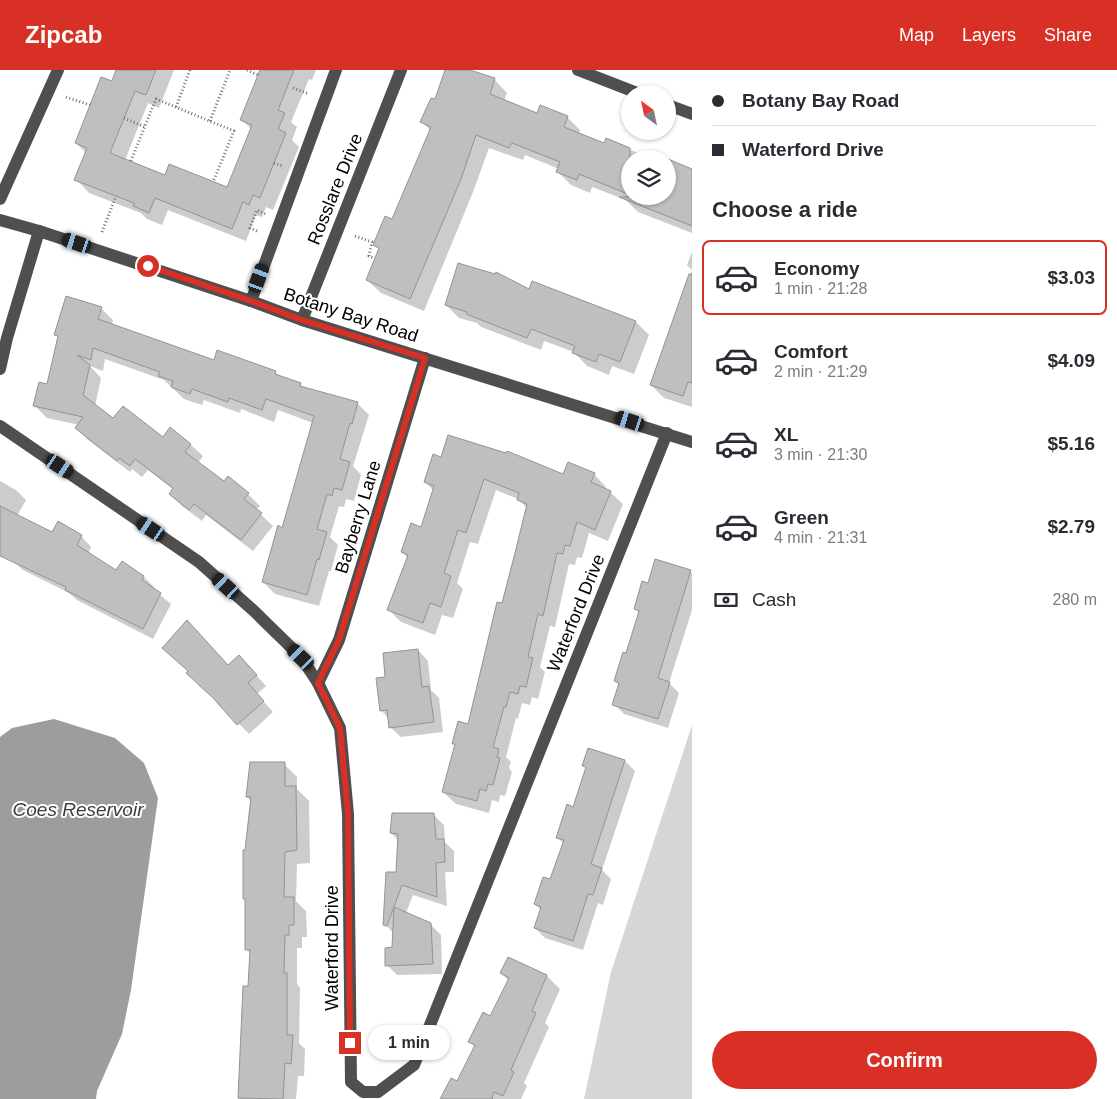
<!DOCTYPE html>
<meta charset="utf-8">
<style>
:root{--surface:#fff;--page:#f7f7f7;--text:#2b2b33;--muted:#7c7c81;--line:#e1e1e2;--accent:#d93025}
body{margin:0;font-family:Arial,sans-serif;background:var(--page);color:var(--text);height:100vh;display:flex;flex-direction:column;font-size:19px;white-space:nowrap}
*{box-sizing:border-box;margin:0}
p{font-size:16px;color:var(--muted)}
.icon{flex:none;width:28px;height:28px;fill:none;stroke:currentColor;stroke-width:2;stroke-linecap:round;stroke-linejoin:round}
.map{position:relative;flex:1;overflow:hidden}
.panel{display:flex;flex-direction:column;background:var(--surface);width:425px}
.panel>*{flex:none}
.top-card{display:grid;align-content:center;height:110px;padding:0 20px;background:var(--surface)}
.needle{width:32px;rotate:327deg}
.buttons{position:absolute;left:621px;top:15px;display:grid;gap:10px}
.buttons a{display:grid;place-items:center;width:55px;height:55px;border-radius:50%;background:var(--surface);box-shadow:0 1px 4px #0004;font-size:25px}
.end{position:absolute;width:22px;height:22px;margin:-11px;border:6px solid #d93025;background:#fff;box-shadow:0 0 0 2px #fff}
.from{border-radius:50%}
.bubble{position:absolute;height:35px;border-radius:18px;background:var(--surface);box-shadow:0 1px 4px #0004;font-size:16px;font-weight:600;line-height:35px;text-align:center}
.car{position:absolute;width:15px;height:30px;margin:-15px -8px;border-radius:6px;box-shadow:0 0 4px 1px #0007;background:linear-gradient(#222 24%,#8ab4d8 0 40%,#222 0 76%,#8ab4d8 0 86%,#222 0)}
.top-card b{display:flex;align-items:center;gap:18px;height:48px;font-size:19px}
.top-card b+b{border-top:1px solid var(--line)}
.top-card i{width:12px;height:12px;background:var(--text)}
ul{padding:0;list-style:none}
li{display:flex;align-items:center;gap:15px;height:75px;margin:0 10px 8px;padding:0 10px;border:2px solid transparent;border-radius:8px}
li div{flex:1}
li b{display:block;font-size:19px}
li em{font-style:normal;font-weight:600}
li.active{border-color:var(--accent)}
li>.icon{width:45px;height:45px;stroke-width:1.5}
h2{padding:0 20px;font-size:22px;line-height:60px}
.pay{display:flex;align-items:center;gap:12px;height:55px;padding:0 20px;font-size:19px}
.pay p{margin-inline-start:auto}
.primary-button{display:flex;gap:10px;margin-top:auto;padding:10px 20px}
.primary-button a{flex:1;height:58px;border-radius:30px;background:var(--accent);color:#fff;font-size:20px;font-weight:600;line-height:58px;text-align:center}
header{display:flex;align-items:center;gap:30px;box-sizing:border-box;height:70px;padding:0 25px;background:var(--accent);color:#fff}
header strong{font-size:24px}
nav{display:flex;gap:28px;margin-inline-start:auto;font-size:18px}
main{display:flex;flex:1;min-height:0}
.map>svg:first-child{display:block}
.green{fill:#d6d6d6}
.water{fill:#9d9d9d}
.shadow{fill:#0003}
.building{fill:#bfbfbf;stroke:#939393}
.lines{fill:none;stroke-linecap:round;stroke-linejoin:round}
.path{stroke:#717171;stroke-width:3;stroke-dasharray:1 2.5;stroke-linecap:butt}
.minor{stroke:#4f4f4f;stroke-width:12}
.route{stroke:#d93025;stroke-width:6}
.labels{text-anchor:middle;stroke-width:4;stroke-linejoin:round;paint-order:stroke}
.street-label{font-size:18px;fill:#000;stroke:#fff}
.water-label{font-size:19px;font-style:italic;fill:#3e3e3e;stroke:#fff}
</style>
<header>
<strong>Zipcab</strong>
<nav><a>Map</a><a>Layers</a><a>Share</a></nav>
</header>
<main>
<div class="map">
<svg width="692" height="1029" viewBox="0 0 692 1029">
<rect width="100%" height="100%" fill="#fff"/>
<path class="green" d="M692 655V1029H584L611 902Z"/>
<path class="water" d="M54 649 115 668 144 693 158 728 131 920 122 964 97 1021 96 1029H0V667L12 658Z"/>
<g class="shadow">
<path d="M118 0H174L159 38 148 33 125 90 166 106 227 119 251 59 241 49 261 0H316L312 10 309 9 291 52 297 57 292 70 299 77 273 140 266 137 262 147 256 145 246 171 168 140 162 155 147 149 141 143 89 123 76 109 86 83 76 73 113 13Z"/>
<path d="M447 0H466L494 9 507 23 504 31 537 45 567 47 580 60 579 63 605 74 607 70 652 89H630V126H668V95L692 112V163L638 142 626 130 592 117 590 123 571 115 558 102 559 99 525 85 523 90 489 78 473 122 424 241 381 223 367 210 380 180 374 175 393 150 431 61 422 52 436 31Z"/>
<path d="M692 182V200L687 195Z"/>
<path d="M692 200V337L664 328 651 315Z"/>
<path d="M530 221 636 252 649 265 634 304 612 296 609 305 587 296 574 282 544 271 541 280 481 257 477 253 459 248 446 235Z"/>
<path d="M101 238 113 250 112 255 214 292 275 302 281 307 300 314 303 318 357 333 369 345 353 396 361 405 354 431 346 429 344 437 339 436 330 467 338 475 331 501H329L319 536 275 524 263 512 283 460 313 353 278 340 274 352 241 339 240 343 204 330 202 335 184 329 164 310 105 289 103 301 90 296 101 308 95 336 113 350 163 368 170 359 191 375 203 386 198 393 224 413 248 424 260 436 256 440 273 456 253 481 206 445 202 451 182 436 170 424 174 420 148 400 142 407 132 399 130 402 88 370 76 358 79 355 47 348 35 336 48 316 59 268 56 265Z"/>
<path d="M442 389 564 406 594 404 606 417 605 419 610 422 623 434 608 471 589 463 582 488 577 487 575 495 569 494 555 557 550 556 540 597 545 602 538 629 532 627 530 635 522 633 518 649 516 648 506 687 511 692 509 698 512 702 505 726 500 725 499 732 492 730 489 743 456 734 443 722 456 676 454 673 469 655 503 535 528 439 518 429 496 420 478 474 470 472 457 513 463 519 453 548 442 545 435 565 401 552 389 540 408 488 402 482 422 458 434 421 425 412Z"/>
<path d="M0 411 16 420 26 430 17 446 53 464 81 466 91 477 88 484 116 502 144 507 154 517 153 519 171 534 153 569 77 530 69 523 23 500 12 490 0 466Z"/>
<path d="M690 502 692 503V540L669 613 679 623 668 658 624 644 614 634 620 615 615 611 627 585 640 543 635 538 649 514Z"/>
<path d="M418 580 428 591 431 620 439 628 443 662 401 667 390 657 389 649 381 640 387 608Z"/>
<path d="M229 596 249 597 266 616 257 624 273 642 249 664 219 633Z"/>
<path d="M625 691 635 701 602 800 611 809 603 835 598 833 583 880 545 868 535 858 541 840 535 834 551 811 564 774 557 767 574 738 587 699 583 695Z"/>
<path d="M284 694 297 707V719L309 731 310 793 297 794 296 831 306 841 307 867H302V878H297V914L300 918 299 973 305 979 304 1006H298L296 1029H238L245 918H249L251 884 246 879V830L244 828 247 781 252 732 247 727Z"/>
<path d="M434 745 444 755 445 772 454 781V802H445L447 836 413 825 406 843 430 854 441 865 442 904 397 905 387 895 393 878 394 864 385 854 397 804 399 771 391 763Z"/>
<path d="M501 903 547 906 560 919 545 953 549 957 524 1013 527 1016 521 1029H441L457 1013 475 977 470 972 491 947 509 911Z"/>
</g>
<g class="building">
<path d="M116 0H156L146 25 135 21 110 83 165 105 169 94 227 117 252 55 240 50 260 0H294L278 40 285 43 278 59 286 63 260 128 253 125 249 135 243 132 232 159 155 128 149 143 133 136 134 133 74 110 87 78 75 73 101 7 112 11Z"/>
<path d="M445 0H470L495 8 490 24 537 43 540 35 568 46 564 57 604 73 606 68 630 78V125L579 104 577 110 556 102 560 92 512 73 509 78 476 65 461 109 410 229 366 210 379 178 373 175 385 146 392 149 431 57 420 52 431 28 435 29Z"/>
<path d="M668 89 692 99V156L619 127 668 126Z"/>
<path d="M458 193 495 204 496 202 529 219 532 211 636 251 620 292 599 284 596 292 572 283 575 276 531 259 527 268 466 244 467 242 445 235Z"/>
<path d="M689 204H692V313L688 312 683 326 650 315Z"/>
<path d="M66 226 102 237 98 249 214 290 217 280 276 301 275 304 301 313 300 316 358 332 352 354 350 353 340 389 350 392 342 420 334 418 332 426 327 424 317 459 327 462 319 490 317 489 307 525 262 512 278 455 282 458 314 346 266 329 262 340 229 328 228 332 192 319 190 324 171 317 173 311 158 306 160 302 93 278 91 290 77 285 90 295 83 325 113 348 123 336 163 367 170 357 191 374 185 382 224 411 228 406 249 423 244 429 262 443 241 470 194 434 189 440 169 424 173 418 135 389 130 396 119 388 117 391 75 358 83 347 33 336 39 312 47 314 58 266 54 265Z"/>
<path d="M448 365 506 383 507 381 563 404 568 392 595 403 591 412 611 421 595 460 577 452 570 476 565 475 563 484 557 483 543 546 538 544 528 587 533 588 526 617 520 616 518 624 510 622 506 637H504L493 677 499 679 497 687 500 688 493 715 488 714 486 721 480 719 477 731 442 722 455 674H452L458 651 468 654 497 532 502 533 515 483 527 434 517 430 519 423 484 409 466 463 458 460 444 503 451 506 441 537 430 533 423 553 387 540 408 485 401 482 411 453 421 457 434 416 424 412 433 384 441 387Z"/>
<path d="M0 436 52 462 58 451 82 465 77 475 116 500 122 491 144 506 142 510 161 523 143 559 65 520 66 517 0 486Z"/>
<path d="M655 489 691 500 658 608 670 612 658 649 612 635 619 613 614 611 623 582 626 583 639 541 634 539 642 511 648 513Z"/>
<path d="M187 550 228 595 239 585 257 605 248 613 264 631 237 655 213 628 186 603 188 601 162 578Z"/>
<path d="M418 579 422 617 429 616 434 652 389 658 387 640 380 641 376 608 385 607 383 583Z"/>
<path d="M588 678 625 690 591 794 602 798 593 825 588 824 573 871 534 858 541 837 534 834 543 807 550 809 564 770 556 768 567 734 573 737 586 697 582 696Z"/>
<path d="M250 692H285V716H296L297 780 285 782 284 827H294V855H289V865H285L284 903H287V965H293L291 994 285 993 283 1029 238 1028 243 916H248L250 880H245V829H243V780H245L251 727H246Z"/>
<path d="M392 743H434L436 769H444L445 792 436 793 437 827 402 815 387 856 383 855 386 802H396L398 764 390 763Z"/>
<path d="M394 837 431 853 433 894 385 896V878L392 877Z"/>
<path d="M508 887 547 905 532 941 536 943 511 1000 514 1002 503 1026 494 1022 492 1028 493 1029H440L451 1008 457 1011 475 975 468 972 483 942 490 946 509 908 500 903Z"/>
</g>
<g class="lines">
<g class="path">
<path d="M247 0 258 5"/>
<path d="M293 18 309 24"/>
<path d="M66 27 90 35"/>
<path d="M176 37 190 0"/>
<path d="M124 48 145 57"/>
<path d="M210 51 230 0"/>
<path d="M131 91 156 29 234 61 213 112"/>
<path d="M274 93 283 96"/>
<path d="M257 161 250 158 257 140 266 144"/>
<path d="M102 162 116 126"/>
<path d="M355 166 372 172 369 186 373 188"/>
</g>
<g class="minor">
<path d="M578 0 640 24"/>
<path d="M668 35 692 44"/>
<path d="M0 129 58 0"/>
<path d="M0 150 39 161 251 231 302 250 692 372"/>
<path d="M251 231 336 0"/>
<path d="M302 250 401 0"/>
<path d="M0 299 7 268 39 161"/>
<path d="M0 356 199 492 254 541 301 587 318 613 340 658 348 744 351 1012 363 1022H378L414 995 667 363"/>
<path d="M318 613 339 570 425 288"/>
</g>
</g>
<g class="lines">
<path class="route" d="M148 196 251 231 302 250 425 288 339 570 318 613 340 658 348 744 350 973"/>
</g>
<g class="labels">
<g class="street-label">
<text transform="translate(335 119) rotate(-68)" y="6">Rosslare Drive</text>
<text transform="translate(351 245) rotate(18)" y="6">Botany Bay Road</text>
<text transform="translate(358 447) rotate(-73)" y="6">Bayberry Lane</text>
<text transform="translate(576 543) rotate(-68)" y="6">Waterford Drive</text>
<text transform="translate(332 878) rotate(-90)" y="6">Waterford Drive</text>
</g>
<g class="water-label">
<text x="78" y="746">Coes Reservoir</text>
</g>
</g>
</svg>
<div class="buttons">
<a><svg class="needle" viewBox="-14 -14 28 28"><path d="M0-13l5 13h-10z" fill="#e53935"/><path d="M0 13l5-13h-10z" fill="#7c7c81"/></svg></a>
<a><svg class="icon" aria-label="layers" viewBox="0 0 24 24"><path d="M12 4l9 5-9 5-9-5zM3 14l9 5 9-5"/></svg></a>
</div>
<i class="end from" style="left:148px;top:196px"></i>
<i class="end" style="left:350px;top:973px"></i>
<div class="bubble" style="left:368px;top:955px;width:82px">1 min</div>
<i class="car" style="left:77px;top:173px;rotate:288deg"></i>
<i class="car" style="left:259px;top:208px;rotate:20deg"></i>
<i class="car" style="left:630px;top:351px;rotate:288deg"></i>
<i class="car" style="left:60px;top:396px;rotate:124deg"></i>
<i class="car" style="left:151px;top:459px;rotate:304deg"></i>
<i class="car" style="left:226px;top:516px;rotate:312deg"></i>
<i class="car" style="left:301px;top:587px;rotate:314deg"></i>
</div>
<section class="panel">
<div class="top-card">
<b><i class="from"></i>Botany Bay Road</b>
<b><i></i>Waterford Drive</b>
</div>
<h2>Choose a ride</h2>
<ul>
<li class="active"><svg class="icon" aria-label="car" viewBox="0 0 24 24"><path d="M5 17H2v-5l4-1 3-4h7l3 4 3 1v5h-3M9 17h6M6 11h13"/><circle cx="7" cy="17" r="2"/><circle cx="17" cy="17" r="2"/></svg><div><b>Economy</b><p>1 min · 21:28</p></div><em>$3.03</em></li>
<li><svg class="icon" aria-label="car" viewBox="0 0 24 24"><path d="M5 17H2v-5l4-1 3-4h7l3 4 3 1v5h-3M9 17h6M6 11h13"/><circle cx="7" cy="17" r="2"/><circle cx="17" cy="17" r="2"/></svg><div><b>Comfort</b><p>2 min · 21:29</p></div><em>$4.09</em></li>
<li><svg class="icon" aria-label="car" viewBox="0 0 24 24"><path d="M5 17H2v-5l4-1 3-4h7l3 4 3 1v5h-3M9 17h6M6 11h13"/><circle cx="7" cy="17" r="2"/><circle cx="17" cy="17" r="2"/></svg><div><b>XL</b><p>3 min · 21:30</p></div><em>$5.16</em></li>
<li><svg class="icon" aria-label="car" viewBox="0 0 24 24"><path d="M5 17H2v-5l4-1 3-4h7l3 4 3 1v5h-3M9 17h6M6 11h13"/><circle cx="7" cy="17" r="2"/><circle cx="17" cy="17" r="2"/></svg><div><b>Green</b><p>4 min · 21:31</p></div><em>$2.79</em></li>
</ul>
<div class="pay"><svg class="icon" aria-label="cash" viewBox="0 0 24 24"><path d="M3 7h18v10H3z"/><circle cx="12" cy="12" r="2"/></svg>Cash<p>280 m</p></div>
<div class="primary-button"><a>Confirm</a></div>
</section>
</main>
